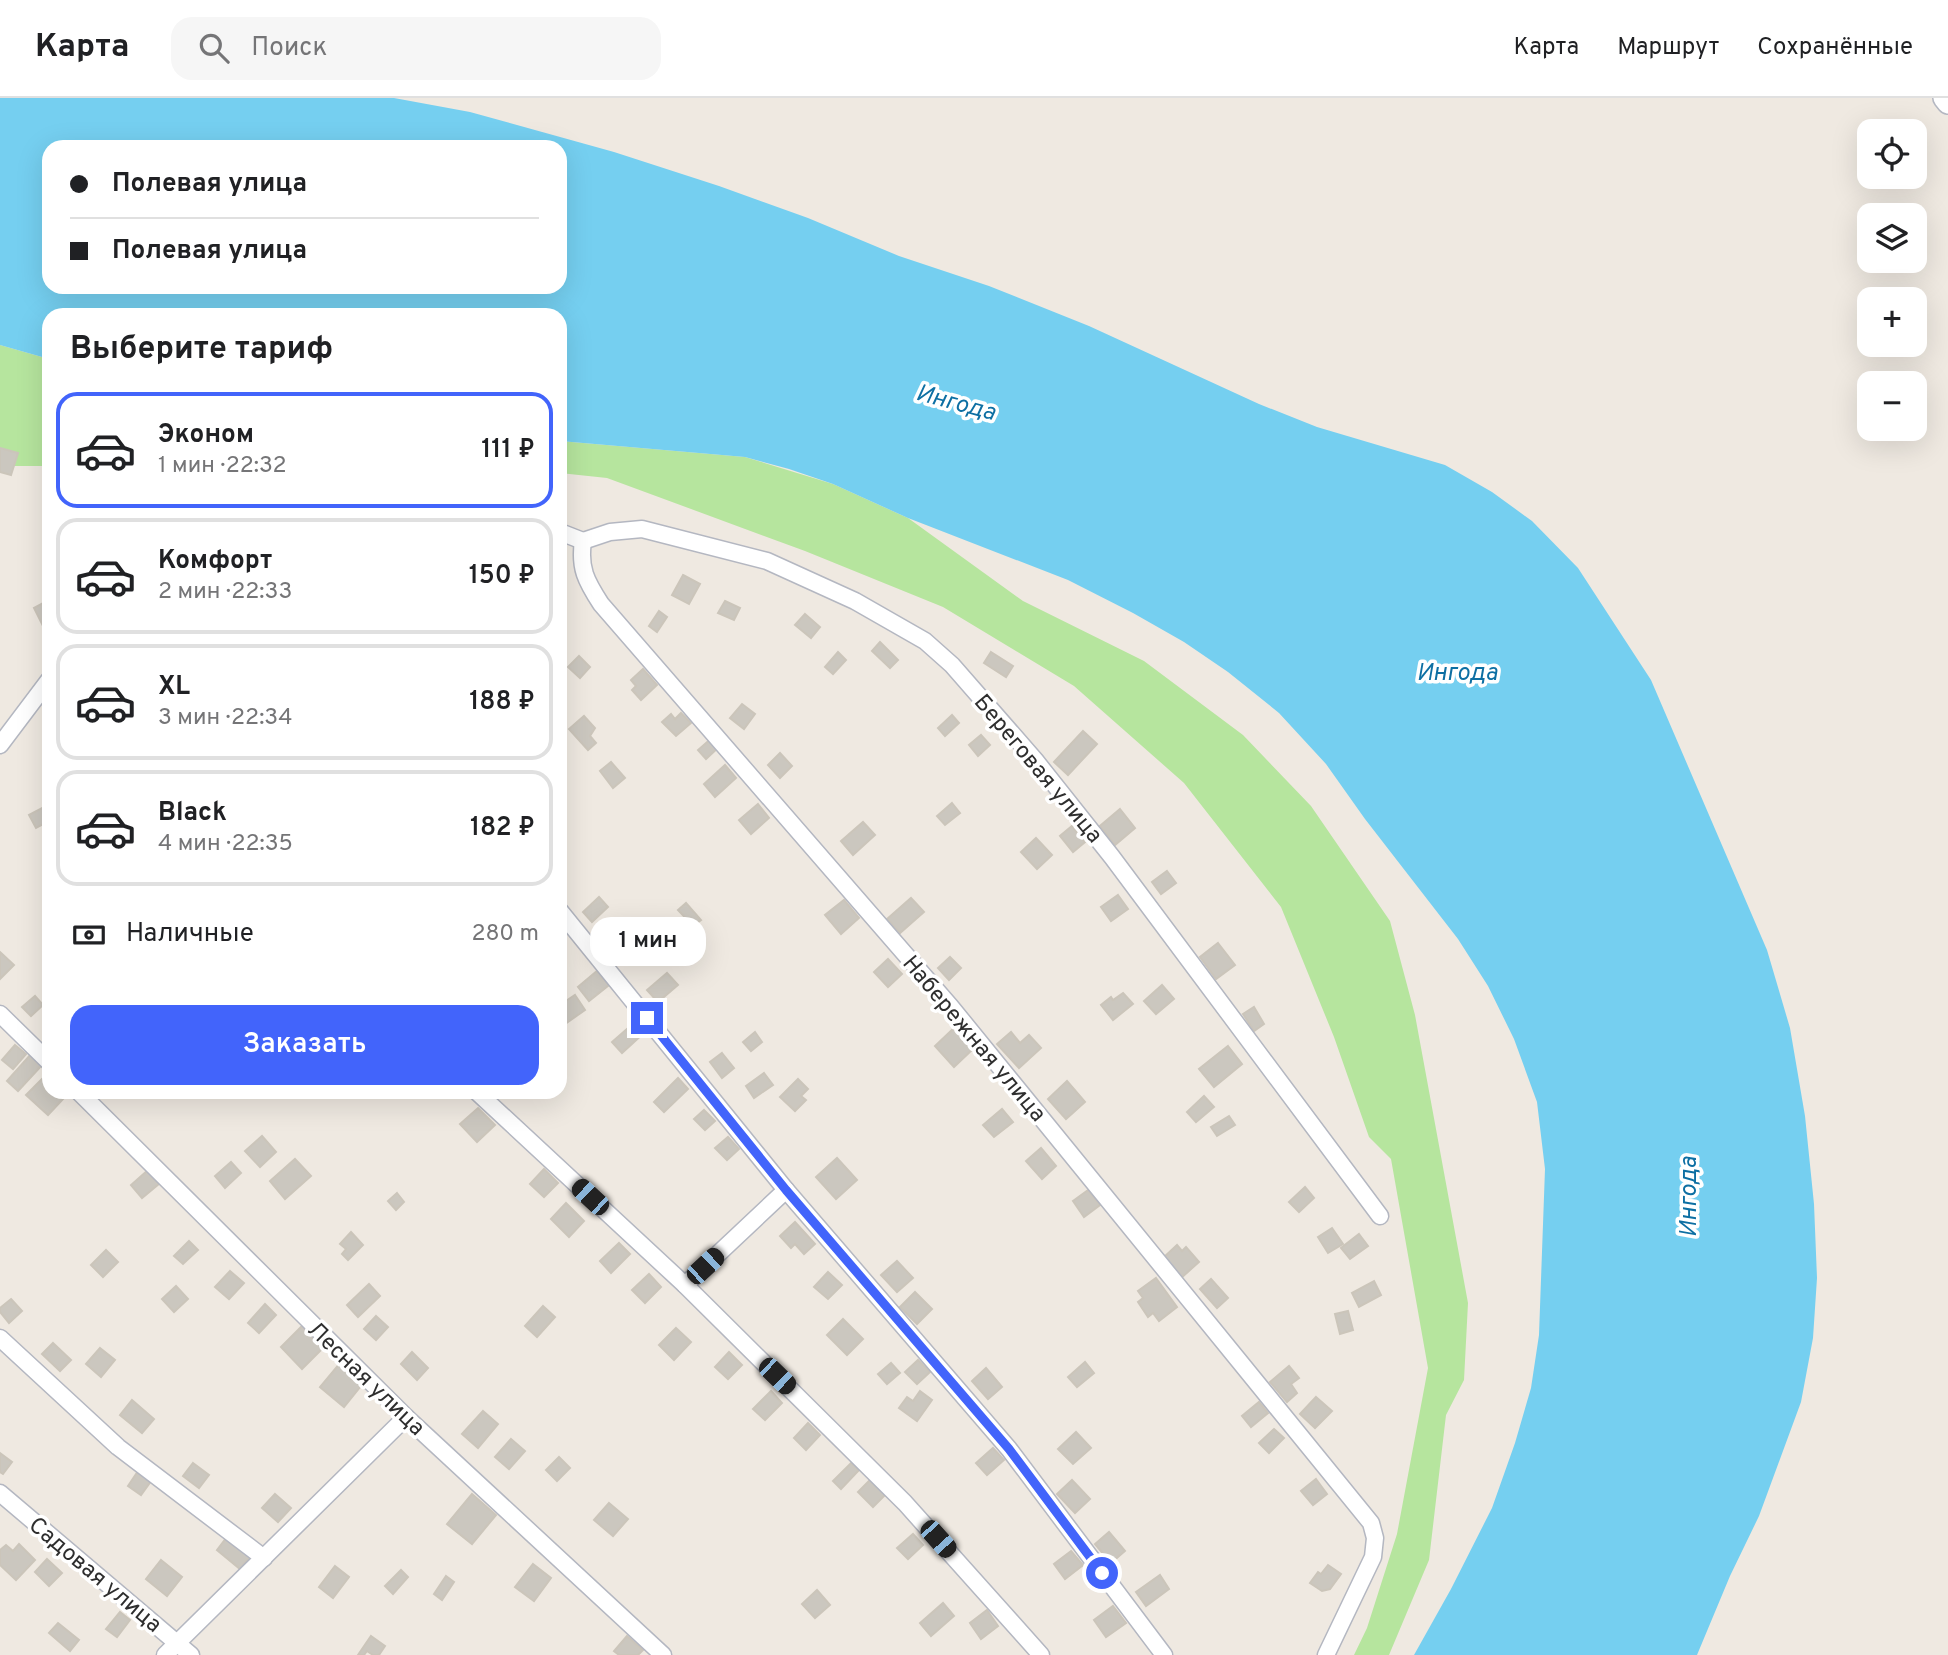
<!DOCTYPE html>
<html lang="ru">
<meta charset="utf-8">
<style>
:root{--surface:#fff;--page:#f6f6f6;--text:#202124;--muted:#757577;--line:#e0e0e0;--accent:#4264fb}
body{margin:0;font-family:Overpass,sans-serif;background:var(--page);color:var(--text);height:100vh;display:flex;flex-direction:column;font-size:26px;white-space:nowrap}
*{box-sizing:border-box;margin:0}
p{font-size:23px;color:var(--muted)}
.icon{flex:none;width:38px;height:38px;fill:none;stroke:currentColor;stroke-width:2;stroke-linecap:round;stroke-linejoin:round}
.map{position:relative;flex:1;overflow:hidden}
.side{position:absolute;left:42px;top:210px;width:525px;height:791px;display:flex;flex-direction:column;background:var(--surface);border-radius:21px;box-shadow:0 7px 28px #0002}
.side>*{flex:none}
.top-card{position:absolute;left:42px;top:42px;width:525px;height:154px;border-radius:21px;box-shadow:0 7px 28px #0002;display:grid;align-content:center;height:154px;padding:0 28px;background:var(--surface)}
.fabs{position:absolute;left:1857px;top:21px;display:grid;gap:14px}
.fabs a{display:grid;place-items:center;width:70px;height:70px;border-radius:14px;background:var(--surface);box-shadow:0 7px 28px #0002;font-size:35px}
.end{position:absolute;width:32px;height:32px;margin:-16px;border:9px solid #4264fb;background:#fff;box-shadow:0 0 0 4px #fff}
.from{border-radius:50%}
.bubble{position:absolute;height:49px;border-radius:21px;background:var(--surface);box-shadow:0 7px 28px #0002;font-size:23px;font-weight:600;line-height:49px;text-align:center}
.car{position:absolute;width:21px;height:42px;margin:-21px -10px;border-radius:9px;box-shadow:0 0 5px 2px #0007;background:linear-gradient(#222 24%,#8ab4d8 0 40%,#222 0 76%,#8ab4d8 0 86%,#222 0)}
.top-card b{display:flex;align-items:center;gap:24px;height:66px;font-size:26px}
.top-card b+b{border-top:2px solid var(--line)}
.top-card i{width:18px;height:18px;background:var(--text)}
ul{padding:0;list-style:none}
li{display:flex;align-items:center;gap:21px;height:116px;margin:0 14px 10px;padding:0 14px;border:4px solid var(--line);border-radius:21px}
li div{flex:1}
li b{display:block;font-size:26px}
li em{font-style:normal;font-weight:600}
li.active{border-color:var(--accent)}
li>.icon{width:63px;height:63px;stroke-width:1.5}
h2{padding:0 28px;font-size:32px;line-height:84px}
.pay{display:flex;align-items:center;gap:18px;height:77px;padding:0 28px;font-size:26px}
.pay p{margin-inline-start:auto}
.primary-button{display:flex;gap:14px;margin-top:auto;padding:14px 28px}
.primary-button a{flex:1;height:80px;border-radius:21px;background:var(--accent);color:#fff;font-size:28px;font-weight:600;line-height:80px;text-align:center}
header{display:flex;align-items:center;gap:42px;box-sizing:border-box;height:98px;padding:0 35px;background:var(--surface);border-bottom:2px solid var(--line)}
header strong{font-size:33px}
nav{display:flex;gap:38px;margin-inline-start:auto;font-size:24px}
.search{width:490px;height:63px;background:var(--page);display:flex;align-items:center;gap:18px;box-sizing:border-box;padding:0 24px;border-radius:21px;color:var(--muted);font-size:26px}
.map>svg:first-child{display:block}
.green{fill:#b6e59e}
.water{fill:#75cff0;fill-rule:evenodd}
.building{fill:#cbc7bf;stroke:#cbc5ba;stroke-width:2}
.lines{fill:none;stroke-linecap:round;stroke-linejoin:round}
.street-casing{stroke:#b4b7c1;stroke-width:19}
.secondary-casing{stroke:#b4b7c1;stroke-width:24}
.street{stroke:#fff;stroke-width:16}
.secondary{stroke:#fff;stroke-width:21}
.route{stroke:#4264fb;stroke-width:9}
.labels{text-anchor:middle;stroke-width:7;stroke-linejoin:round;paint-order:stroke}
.street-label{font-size:23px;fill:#2e2e2e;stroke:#fff}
.water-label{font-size:24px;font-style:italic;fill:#0d6fa3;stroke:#fff}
</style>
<header>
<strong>Карта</strong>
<div class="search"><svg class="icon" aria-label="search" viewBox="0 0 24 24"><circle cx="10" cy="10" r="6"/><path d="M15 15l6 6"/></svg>Поиск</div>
<nav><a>Карта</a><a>Маршрут</a><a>Сохранённые</a></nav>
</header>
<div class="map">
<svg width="1948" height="1557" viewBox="0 0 1948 1557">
<rect width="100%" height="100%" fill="#efe9e1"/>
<g class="green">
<path d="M0 247 49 261V368H0Z"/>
<path d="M560 343 745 359 833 386 908 420 1023 503 1144 563 1243 637 1311 708 1390 823 1415 917 1468 1205 1464 1282 1446 1317 1429 1462 1389 1557H1354L1367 1530 1397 1436 1428 1270 1391 1061 1369 1039 1334 939 1281 809 1184 685 1074 588 943 509 805 453 607 380 560 375Z"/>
</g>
<path class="water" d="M0 0H394L470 14 614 54 719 88 808 120 899 158 989 188 1089 228 1259 306 1317 329 1445 367 1492 394 1532 423 1578 470 1651 582 1767 852 1790 930 1805 1018 1814 1106 1817 1180 1813 1240 1801 1304 1759 1418 1730 1478 1697 1557H1414L1451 1491 1492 1410 1515 1345 1531 1290 1539 1237 1545 1071 1537 1004 1514 941 1488 888 1458 841 1365 721 1326 666 1279 615 1228 574 1184 544 1133 515 1068 482 908 420 833 386 789 371 745 359 560 343V217H49V261L0 247ZM49 49H560V189H49Z"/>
<g class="building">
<path d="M0 350 18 355 11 377 0 374Z"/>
<path d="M683 477 700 486 689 506 672 497Z"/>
<path d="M49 502V525L43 528 34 510Z"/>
<path d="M725 503 740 510 734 522 718 515Z"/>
<path d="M659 513 667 519 657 534 649 528Z"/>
<path d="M805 516 820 529 811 540 795 527Z"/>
<path d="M880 544 898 562 890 570 872 553Z"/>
<path d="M838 554 846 562 833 576 825 569Z"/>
<path d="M991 554 1013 568 1006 579 984 565Z"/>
<path d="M579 558 590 569 580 580 568 569Z"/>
<path d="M643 571 657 587 641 602 632 592 636 588 631 582Z"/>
<path d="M742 606 755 616 744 631 730 620Z"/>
<path d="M681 615 691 625 676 638 662 624 671 616 675 621Z"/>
<path d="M952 617 959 625 945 638 938 630Z"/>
<path d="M584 618 595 630 590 638 596 645 588 652 569 631Z"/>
<path d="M1083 633 1097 646 1068 677 1054 664Z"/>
<path d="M981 637 990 647 978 658 969 647Z"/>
<path d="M713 639 720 648 706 661 698 652Z"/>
<path d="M780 655 792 668 780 680 768 667Z"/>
<path d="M611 664 625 680 613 690 600 673Z"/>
<path d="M725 667 736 680 715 699 704 686Z"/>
<path d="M952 705 960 715 945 727 937 718Z"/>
<path d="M758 706 769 720 751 736 739 722Z"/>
<path d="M42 710 49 723 36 730 29 717Z"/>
<path d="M1120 711 1135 730 1115 747 1100 728Z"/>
<path d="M863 724 875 737 853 757 841 743Z"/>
<path d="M1072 728 1085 744 1073 754 1060 738Z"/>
<path d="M1036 740 1052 757 1037 771 1021 754Z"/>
<path d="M1167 773 1176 785 1161 796 1152 784Z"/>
<path d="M1118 797 1128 811 1111 823 1101 809Z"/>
<path d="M599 799 608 809 592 824 583 814Z"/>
<path d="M911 800 924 814 900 835 887 821Z"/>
<path d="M844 802 859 820 841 836 825 817Z"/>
<path d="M686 805 701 822 693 828 678 812Z"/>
<path d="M695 830 702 838 684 854 677 846Z"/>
<path d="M1218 845 1235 867 1216 881 1200 859Z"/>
<path d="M0 854 14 867 0 881Z"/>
<path d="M950 859 961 870 949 882 938 870Z"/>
<path d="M888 861 902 876 888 889 874 874Z"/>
<path d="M597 873 609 887 589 903 578 889Z"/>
<path d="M667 875 678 887 658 904 647 892Z"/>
<path d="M1162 887 1174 901 1156 916 1144 903Z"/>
<path d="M1123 895 1133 906 1113 922 1101 907 1111 899 1113 902Z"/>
<path d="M575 897 585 912 565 926 560 918V907Z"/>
<path d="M35 898 43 907 31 918 22 909Z"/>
<path d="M1254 909 1264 926 1254 933 1243 916Z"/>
<path d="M635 924 644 935 622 955 612 944Z"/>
<path d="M954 930 973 951 954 969 935 948Z"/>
<path d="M755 934 762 944 751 953 743 944Z"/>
<path d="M1011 934 1020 945 1029 937 1041 950 1019 970 997 946Z"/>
<path d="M15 947 26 956 13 971 2 962Z"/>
<path d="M1228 948 1242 966 1214 989 1199 971Z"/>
<path d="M32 955 43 966 18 993 7 983Z"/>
<path d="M722 955 734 970 722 980 710 964Z"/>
<path d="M49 974V994H56L63 1001 48 1017 26 997Z"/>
<path d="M764 975 773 987 754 1000 746 988Z"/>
<path d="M678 980 688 991 664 1014 654 1004Z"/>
<path d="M798 981 808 991 801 998 806 1002 795 1013 780 999Z"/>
<path d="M1067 983 1085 1004 1066 1021 1048 1001Z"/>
<path d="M1204 998 1214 1009 1196 1024 1187 1014Z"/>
<path d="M478 1010 495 1027 477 1044 460 1026Z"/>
<path d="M1002 1011 1013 1024 994 1039 983 1027Z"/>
<path d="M704 1012 715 1023 705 1032 694 1021Z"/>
<path d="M1229 1018 1235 1027 1217 1038 1211 1029Z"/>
<path d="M262 1038 276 1054 260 1069 245 1053Z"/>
<path d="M728 1039 739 1051 727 1062 715 1050Z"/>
<path d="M1041 1050 1056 1068 1042 1081 1026 1063Z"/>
<path d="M837 1060 857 1082 836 1101 816 1079Z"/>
<path d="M295 1061 311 1078 285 1101 270 1083Z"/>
<path d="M231 1064 241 1075 225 1090 215 1078Z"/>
<path d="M544 1071 558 1085 544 1099 530 1086Z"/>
<path d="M147 1073 159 1086 142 1100 131 1087Z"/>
<path d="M1305 1089 1314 1100 1299 1114 1289 1104Z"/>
<path d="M1088 1092 1100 1107 1084 1119 1073 1103Z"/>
<path d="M397 1095 404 1104 396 1112 388 1103Z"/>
<path d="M566 1105 584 1123 569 1139 551 1121Z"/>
<path d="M795 1124 815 1146 804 1156 795 1146 791 1150 780 1138Z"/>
<path d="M1332 1130 1343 1146 1328 1155 1318 1139Z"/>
<path d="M351 1134 363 1147 348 1162 342 1156 346 1151 340 1146Z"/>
<path d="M1359 1136 1368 1148 1350 1161 1341 1150Z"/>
<path d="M189 1143 198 1152 183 1166 174 1158Z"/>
<path d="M619 1145 630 1156 611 1175 600 1163Z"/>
<path d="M1177 1147 1182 1153 1186 1149 1199 1164 1181 1180 1163 1160Z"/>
<path d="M106 1152 118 1164 103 1179 91 1167Z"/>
<path d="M897 1163 913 1180 897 1194 881 1177Z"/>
<path d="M230 1173 244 1185 229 1201 215 1189Z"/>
<path d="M828 1174 842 1187 828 1201 814 1189Z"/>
<path d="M649 1176 661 1189 645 1205 632 1192Z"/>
<path d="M1156 1180 1177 1209 1159 1223 1153 1215 1148 1219 1138 1204 1143 1200 1138 1193Z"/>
<path d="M1211 1181 1228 1200 1217 1210 1200 1191Z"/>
<path d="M1374 1183 1381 1197 1359 1209 1352 1195Z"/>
<path d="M369 1186 380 1198 358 1219 347 1207Z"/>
<path d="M176 1188 188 1201 174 1214 162 1201Z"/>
<path d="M915 1194 932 1211 917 1226 900 1209Z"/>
<path d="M11 1201 22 1213 9 1225 0 1214V1210Z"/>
<path d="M265 1206 276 1217 259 1235 248 1225Z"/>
<path d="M543 1208 555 1219 537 1239 525 1228Z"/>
<path d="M1348 1213 1353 1232 1340 1236 1335 1216Z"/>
<path d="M376 1218 388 1229 376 1242 364 1231Z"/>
<path d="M843 1221 863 1241 847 1257 827 1237Z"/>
<path d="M302 1228 323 1250 302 1271 281 1249Z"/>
<path d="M676 1230 691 1244 674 1262 659 1247Z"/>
<path d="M53 1245 71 1262 60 1273 42 1256Z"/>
<path d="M100 1250 115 1262 101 1279 86 1266Z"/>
<path d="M412 1254 428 1270 417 1282 401 1266Z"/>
<path d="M729 1254 742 1267 728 1281 715 1269Z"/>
<path d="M918 1262 930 1274 917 1286 905 1274Z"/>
<path d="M341 1264 364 1284 344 1309 320 1289Z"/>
<path d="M1085 1264 1094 1275 1077 1289 1068 1279Z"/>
<path d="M891 1265 900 1275 887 1286 878 1276Z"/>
<path d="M1289 1268 1299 1280 1291 1286 1297 1295 1287 1304 1270 1284Z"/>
<path d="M986 1270 1002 1289 988 1301 972 1283Z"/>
<path d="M771 1293 782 1305 765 1322 753 1311Z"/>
<path d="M920 1293 932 1302 917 1323 899 1310 907 1299 913 1303Z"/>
<path d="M1316 1299 1332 1313 1315 1330 1300 1316Z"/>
<path d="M132 1302 154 1321 142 1335 120 1317Z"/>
<path d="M1259 1304 1268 1315 1251 1329 1242 1318Z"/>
<path d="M483 1313 498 1326 478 1350 462 1336Z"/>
<path d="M808 1325 820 1337 806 1352 794 1340Z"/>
<path d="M1274 1331 1284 1340 1269 1355 1259 1345Z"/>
<path d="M1076 1334 1091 1350 1073 1366 1058 1351Z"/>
<path d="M511 1341 525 1353 509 1371 495 1359Z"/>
<path d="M993 1350 1004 1362 987 1377 976 1365Z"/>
<path d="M0 1355 12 1364 3 1376 0 1374Z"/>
<path d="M559 1359 570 1370 557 1383 546 1372Z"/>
<path d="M193 1365 209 1377 199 1390 183 1378Z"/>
<path d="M851 1365 859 1372 841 1391 833 1383Z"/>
<path d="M140 1370 154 1379 141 1397 128 1388Z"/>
<path d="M1316 1381 1327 1396 1313 1407 1301 1393Z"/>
<path d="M870 1382 885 1397 873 1409 858 1394Z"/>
<path d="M1072 1382 1090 1401 1075 1415 1057 1396Z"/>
<path d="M275 1396 291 1410 278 1424 262 1410Z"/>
<path d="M472 1396 496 1417 472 1446 447 1426Z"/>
<path d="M609 1405 628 1421 613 1438 594 1422Z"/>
<path d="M1109 1434 1125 1453 1111 1465 1095 1446Z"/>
<path d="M913 1436 923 1447 908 1461 897 1450Z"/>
<path d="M227 1439 251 1458 240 1471 217 1452Z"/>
<path d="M19 1446 35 1462 16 1482 0 1467V1452L6 1447 13 1453Z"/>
<path d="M1071 1453 1083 1467 1065 1481 1054 1466Z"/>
<path d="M47 1461 62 1475 49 1488 35 1474Z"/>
<path d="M161 1462 182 1479 167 1498 146 1481Z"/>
<path d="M533 1466 551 1480 534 1503 515 1489Z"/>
<path d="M1328 1467 1341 1476 1330 1491 1322 1493 1310 1485 1318 1474 1321 1476Z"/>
<path d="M335 1468 349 1479 333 1500 319 1489Z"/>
<path d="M401 1472 408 1479 393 1496 385 1488Z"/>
<path d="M1160 1477 1169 1491 1146 1508 1136 1494Z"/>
<path d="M446 1478 454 1484 442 1502 434 1496Z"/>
<path d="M817 1492 830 1507 815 1520 802 1506Z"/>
<path d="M943 1505 954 1518 931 1538 920 1525Z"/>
<path d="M1113 1508 1126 1525 1106 1539 1094 1522Z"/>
<path d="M987 1512 998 1528 981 1541 970 1525Z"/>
<path d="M120 1514 130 1522 117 1539 106 1531Z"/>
<path d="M58 1525 79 1542 70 1553 49 1535Z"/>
<path d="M371 1538 385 1548 379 1557H373L367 1553 364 1557H358Z"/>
<path d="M627 1538 643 1552 638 1557H619L614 1553Z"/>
</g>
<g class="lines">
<g class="street-casing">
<g id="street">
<path d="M560 434 583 443 610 434 642 431 767 463 855 503 925 543 952 567 1035 662 1112 759 1380 1118"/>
<path d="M583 443C579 470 586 483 601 506L951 909 1371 1425 1375 1440 1373 1459 1326 1557"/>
<path d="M0 647 49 582"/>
<path d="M560 813 786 1092 1009 1351 1164 1557"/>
<path d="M0 916 49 964"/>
<path d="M79 994 406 1319 663 1557"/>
<path d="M477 994 685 1187 905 1405 1041 1557"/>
<path d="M685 1187 786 1092"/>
<path d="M0 1240 118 1349 264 1460"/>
<path d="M0 1395 191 1557"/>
<path d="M165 1557 406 1319"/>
</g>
</g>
<g class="secondary-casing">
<path id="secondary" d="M1944 0 1948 5"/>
</g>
<use href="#street" class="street"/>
<use href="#secondary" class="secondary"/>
</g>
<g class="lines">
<path class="route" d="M647 920 786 1092 1009 1351 1102 1475"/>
</g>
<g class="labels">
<g class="street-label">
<text transform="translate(1039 670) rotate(50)" y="8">Береговая улица</text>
<text transform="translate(975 940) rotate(50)" y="8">Набережная улица</text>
<text transform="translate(367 1280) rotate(44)" y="8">Лесная улица</text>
<text transform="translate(96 1476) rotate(40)" y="8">Садовая улица</text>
</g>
<g class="water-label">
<text transform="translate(956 304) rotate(15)" y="8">Ингода</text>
<text x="1457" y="582">Ингода</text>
<text transform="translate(1688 1099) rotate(-90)" y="8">Ингода</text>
</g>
</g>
</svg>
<div class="fabs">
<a><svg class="icon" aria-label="locate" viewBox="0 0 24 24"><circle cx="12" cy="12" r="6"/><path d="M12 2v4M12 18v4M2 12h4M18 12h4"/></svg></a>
<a><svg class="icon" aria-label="layers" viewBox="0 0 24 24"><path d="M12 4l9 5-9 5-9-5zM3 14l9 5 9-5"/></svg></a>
<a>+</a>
<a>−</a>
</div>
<i class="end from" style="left:1102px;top:1475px"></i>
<i class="end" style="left:647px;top:920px"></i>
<div class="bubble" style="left:590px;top:819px;width:116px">1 мин</div>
<i class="car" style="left:590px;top:1099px;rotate:313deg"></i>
<i class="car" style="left:705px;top:1168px;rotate:47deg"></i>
<i class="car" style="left:777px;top:1278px;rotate:134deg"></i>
<i class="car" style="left:938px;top:1441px;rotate:138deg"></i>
<div class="top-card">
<b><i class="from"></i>Полевая улица</b>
<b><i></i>Полевая улица</b>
</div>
<section class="side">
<h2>Выберите тариф</h2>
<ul>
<li class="active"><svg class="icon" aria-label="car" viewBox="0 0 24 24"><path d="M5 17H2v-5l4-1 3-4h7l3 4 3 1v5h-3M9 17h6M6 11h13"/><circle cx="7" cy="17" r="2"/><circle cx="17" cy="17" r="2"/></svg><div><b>Эконом</b><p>1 мин · 22:32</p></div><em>111 ₽</em></li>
<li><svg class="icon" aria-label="car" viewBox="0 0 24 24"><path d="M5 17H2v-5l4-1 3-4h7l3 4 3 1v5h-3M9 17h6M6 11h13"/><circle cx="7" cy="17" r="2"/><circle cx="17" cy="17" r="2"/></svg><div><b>Комфорт</b><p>2 мин · 22:33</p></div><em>150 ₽</em></li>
<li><svg class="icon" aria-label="car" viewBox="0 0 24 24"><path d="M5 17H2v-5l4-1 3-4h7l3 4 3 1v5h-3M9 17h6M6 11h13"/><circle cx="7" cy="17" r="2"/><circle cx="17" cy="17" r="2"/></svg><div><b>XL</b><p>3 мин · 22:34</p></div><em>188 ₽</em></li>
<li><svg class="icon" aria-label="car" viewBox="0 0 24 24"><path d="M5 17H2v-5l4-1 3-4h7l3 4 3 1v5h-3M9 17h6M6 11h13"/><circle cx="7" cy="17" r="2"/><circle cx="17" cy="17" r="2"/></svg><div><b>Black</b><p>4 мин · 22:35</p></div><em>182 ₽</em></li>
</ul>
<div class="pay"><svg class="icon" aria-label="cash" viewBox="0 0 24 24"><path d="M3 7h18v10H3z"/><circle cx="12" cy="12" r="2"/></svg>Наличные<p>280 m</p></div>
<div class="primary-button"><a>Заказать</a></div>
</section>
</div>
